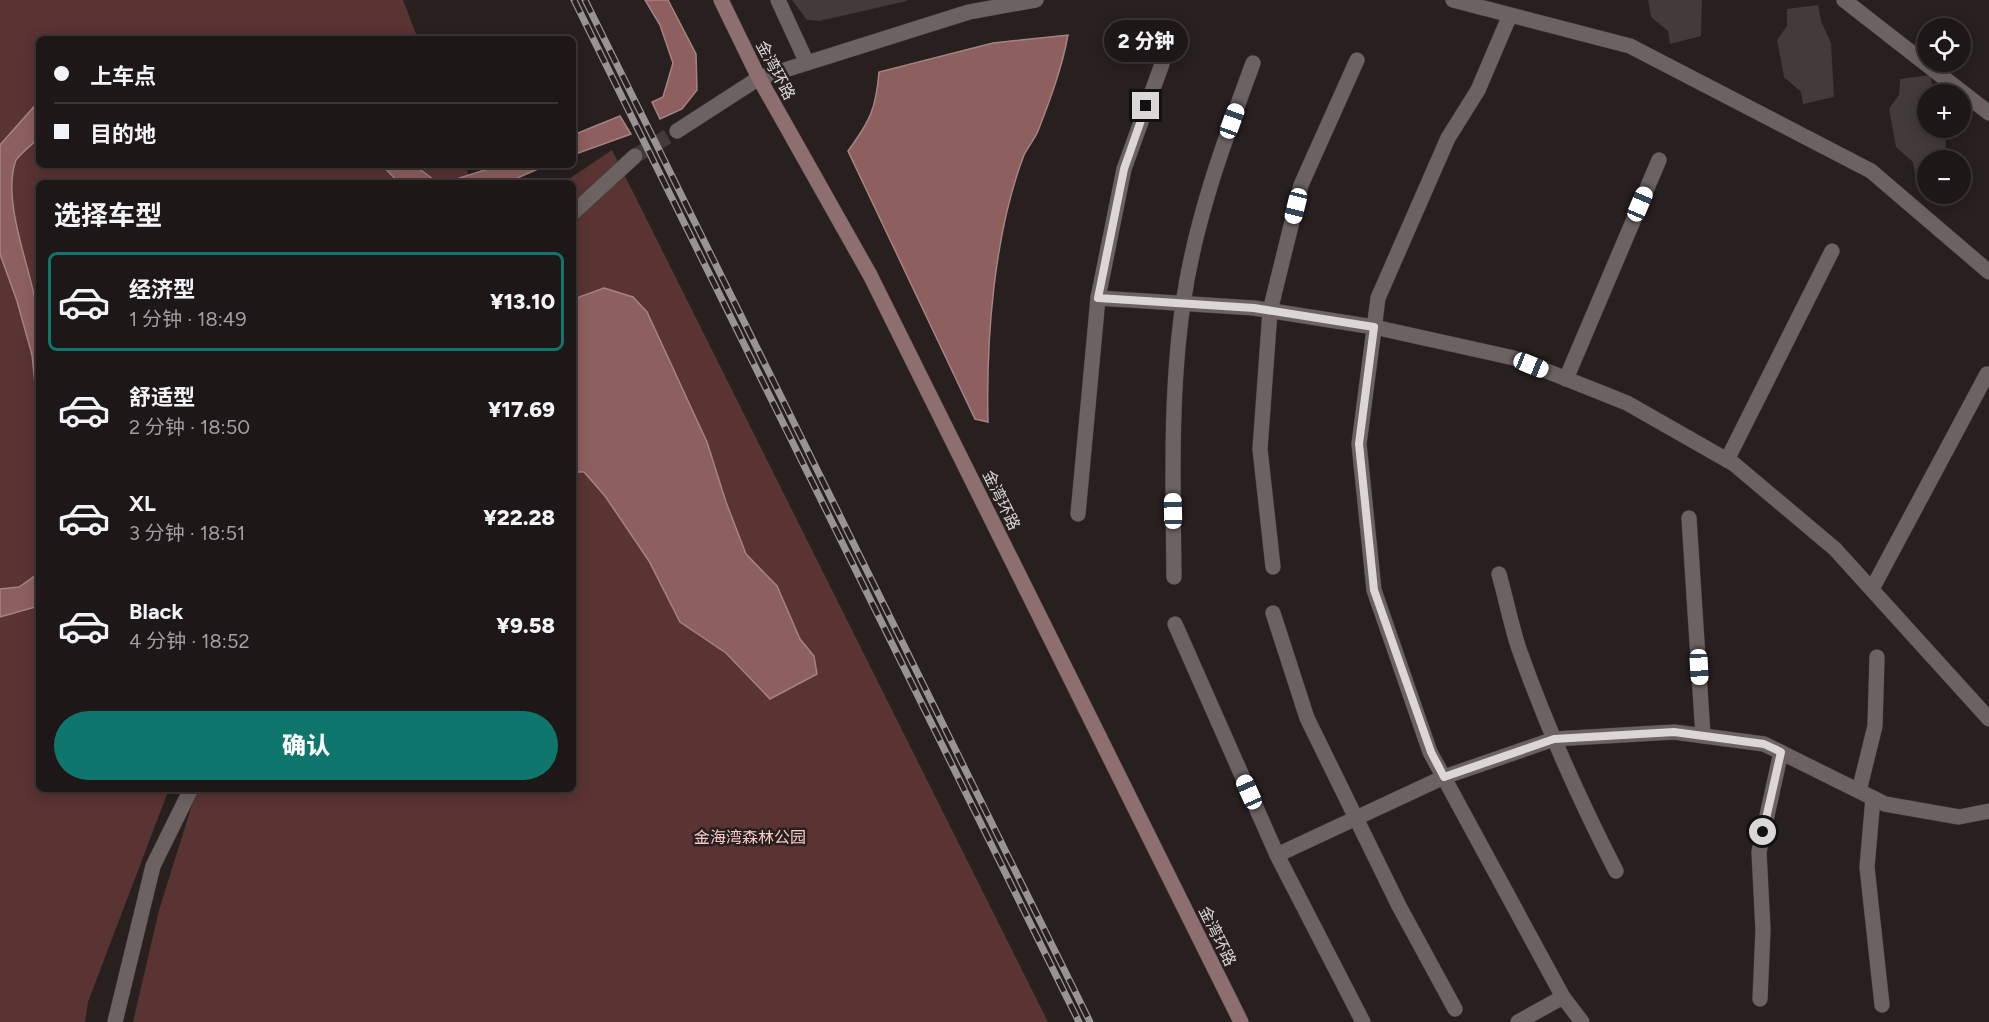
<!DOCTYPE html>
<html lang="zh">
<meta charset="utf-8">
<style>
:root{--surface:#1e1717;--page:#262020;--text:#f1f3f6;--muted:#a19fa1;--line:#3c3636;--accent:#0f766e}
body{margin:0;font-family:Figtree,"Noto Sans SC",sans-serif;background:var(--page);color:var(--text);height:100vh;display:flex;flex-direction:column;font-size:22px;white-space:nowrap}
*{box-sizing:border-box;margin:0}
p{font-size:20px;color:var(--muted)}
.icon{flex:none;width:33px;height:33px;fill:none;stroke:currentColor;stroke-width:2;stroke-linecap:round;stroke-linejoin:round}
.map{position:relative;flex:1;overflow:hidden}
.sheet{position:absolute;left:36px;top:180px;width:540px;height:612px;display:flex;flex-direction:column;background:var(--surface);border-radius:9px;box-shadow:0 3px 15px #0003,0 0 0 2px var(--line)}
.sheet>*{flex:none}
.hud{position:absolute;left:36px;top:36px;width:540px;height:132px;border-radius:9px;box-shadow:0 3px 15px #0003,0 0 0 2px var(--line);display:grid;align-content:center;height:132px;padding:0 18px;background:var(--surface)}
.fabs{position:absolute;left:1917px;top:18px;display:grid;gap:12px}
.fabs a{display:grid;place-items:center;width:54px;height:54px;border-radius:50%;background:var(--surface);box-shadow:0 3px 15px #0003,0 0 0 2px var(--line);font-size:30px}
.end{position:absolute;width:27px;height:27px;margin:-14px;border:8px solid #dcd6d6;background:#111;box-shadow:0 0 0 3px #111}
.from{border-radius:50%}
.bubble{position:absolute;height:42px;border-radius:21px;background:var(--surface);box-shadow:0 3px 15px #0003,0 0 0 2px var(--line);font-size:20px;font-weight:800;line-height:42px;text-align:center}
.car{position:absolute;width:18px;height:36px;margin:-18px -9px;border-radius:8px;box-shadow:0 0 4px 2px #0007;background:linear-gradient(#fff 24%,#345 0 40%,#fff 0 76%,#345 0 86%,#fff 0)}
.hud b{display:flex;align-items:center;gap:21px;height:57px;font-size:22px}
.hud b+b{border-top:2px solid var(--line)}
.hud i{width:15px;height:15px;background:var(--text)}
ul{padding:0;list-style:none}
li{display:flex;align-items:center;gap:18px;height:99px;margin:0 12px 9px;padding:0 6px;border:3px solid transparent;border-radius:9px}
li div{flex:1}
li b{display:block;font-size:22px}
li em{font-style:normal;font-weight:800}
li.selected{border-color:var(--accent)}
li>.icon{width:54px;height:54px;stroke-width:1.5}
h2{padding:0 18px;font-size:27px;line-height:72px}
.action{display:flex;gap:12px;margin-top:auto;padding:12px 18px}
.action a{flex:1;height:69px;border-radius:36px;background:var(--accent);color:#fff;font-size:24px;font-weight:800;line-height:69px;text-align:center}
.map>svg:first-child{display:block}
.green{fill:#5a3333}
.water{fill:#8d605f;stroke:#a58383;stroke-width:1.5}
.building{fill:#433a3a}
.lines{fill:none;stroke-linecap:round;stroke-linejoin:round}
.minor-tunnel{stroke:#433a3a;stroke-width:15;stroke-dasharray:15 8;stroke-linecap:butt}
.minor-casing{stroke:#413a3a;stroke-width:16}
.secondary-casing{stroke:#413a3a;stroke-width:16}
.minor{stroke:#6c6262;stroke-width:15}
.secondary{stroke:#8c6f6e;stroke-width:15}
.rail-casing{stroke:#9a9393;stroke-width:7}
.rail{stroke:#281f1f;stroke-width:4.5;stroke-dasharray:14;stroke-linecap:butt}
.route{stroke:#dcd6d6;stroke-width:8}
.labels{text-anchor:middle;stroke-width:5;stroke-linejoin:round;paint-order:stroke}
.street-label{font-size:16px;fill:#dcd6d6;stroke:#281f1f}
.park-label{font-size:16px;fill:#f8c9c7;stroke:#281f1f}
</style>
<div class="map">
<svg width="1989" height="1022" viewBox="0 0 1989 1022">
<rect width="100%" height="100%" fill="#281f1f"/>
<g class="green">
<path d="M0 0H403L418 39H39V165H465L469 176 467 183H39V789H169L88 1002 85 1022H0Z"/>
<path d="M612 150 1048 1022H133L159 910 197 789H573V183H563Z"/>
</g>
<g class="water">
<path d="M645 0H668L696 54 697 90 682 109 660 119 652 102 663 97 673 63 660 25Z"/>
<path d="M1068 35C1062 68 1050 100 1038 131 1034 140 1028 147 1024 155 994 233 986 339 988 422L975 419 848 151C870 121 876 109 879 72L993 43Z"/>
<path d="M39 101V138C31 145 22 152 16 160 0 203 34 274 39 321 43 354 39 389 39 422L32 355 17 301 0 254V145Z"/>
<path d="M620 116 631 134 573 155V135Z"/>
<path d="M382 165H414L438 183H399Z"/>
<path d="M500 165H547L506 183H444Z"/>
<path d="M604 288 633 297 647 312 707 442 726 502 746 554 777 586 800 639 814 656 817 674 770 699 726 653 680 622 649 561 605 496 584 472H573V306L579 297Z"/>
<path d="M39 573V606L0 617V589L19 587Z"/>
</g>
<g class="building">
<path d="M792 0H907V1L819 21 807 20Z"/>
<path d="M1648 0H1702L1701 36 1670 44 1668 31 1651 17Z"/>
<path d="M1818 5 1821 21 1831 43 1834 97 1803 104 1801 92 1784 77 1777 40 1787 26V9Z"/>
<path d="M1930 75 1935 94H1928V128H1946L1945 160H1928V171L1915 174 1913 162 1896 147 1889 109 1899 95 1900 79Z"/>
</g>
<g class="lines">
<path class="minor-tunnel" d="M635 156 677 131"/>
<g class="minor-casing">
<g id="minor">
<path d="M778 0 807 63"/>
<path d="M1453 0 1630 46 1871 171 1989 272"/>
<path d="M1844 0 1989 113"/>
<path d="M1510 15 1478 90 1448 138 1378 298 1359 444 1374 590 1430 752 1563 997 1582 1022"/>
<path d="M677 131 759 78 969 12 1036 0"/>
<path d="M573 213 635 156"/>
<path d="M1098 298 1254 308 1374 327 1514 358 1627 403 1734 464 1835 549 1989 719"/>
<path d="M1566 379 1659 160"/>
<path d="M1727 460 1832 251"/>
<path d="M1078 514 1098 298 1124 169 1162 64"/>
<path d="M1689 518 1703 736"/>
<path d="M1273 567 1260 449 1270 311 1301 185 1357 60"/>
<path d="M1499 574C1506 599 1511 625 1519 649 1546 725 1579 799 1616 871"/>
<path d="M1174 577C1173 486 1170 394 1183 304 1195 220 1224 142 1253 63"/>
<path d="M1872 589 1987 374"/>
<path d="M1273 613 1307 718 1399 906 1455 1009"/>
<path d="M1175 624 1277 855 1363 1022"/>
<path d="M1859 791 1875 726 1877 657"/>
<path d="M1873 798 1867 867 1882 1005"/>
<path d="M1277 855 1444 777 1554 739 1674 732 1764 744 1885 804 1959 817 1989 811"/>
<path d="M1760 999 1763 930 1759 852 1781 752"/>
<path d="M115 1022 153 866 191 789"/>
<path d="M1518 1022 1563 997"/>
</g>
</g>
<g class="secondary-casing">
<path id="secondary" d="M721 0 759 78 870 275 1241 1022"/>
</g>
<use href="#minor" class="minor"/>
<use href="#secondary" class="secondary"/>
<g class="rail-casing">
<g id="rail">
<path d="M574 0 1079 1022"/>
<path d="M585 0 1090 1022"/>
</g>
</g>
<use href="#rail" class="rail"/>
</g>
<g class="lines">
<path class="route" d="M1146 106 1124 169 1098 298 1254 308 1374 327 1359 444 1374 590 1431 752 1444 777 1554 739 1674 732 1764 744 1781 752 1763 832"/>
</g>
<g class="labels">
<g class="street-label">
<text transform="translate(776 70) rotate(62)" y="6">金湾环路</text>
<text transform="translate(1002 500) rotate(64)" y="6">金湾环路</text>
<text transform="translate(1218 936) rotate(64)" y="6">金湾环路</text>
</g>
<g class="park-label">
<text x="750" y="843">金海湾森林公园</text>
</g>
</g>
</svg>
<div class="fabs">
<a><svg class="icon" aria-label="locate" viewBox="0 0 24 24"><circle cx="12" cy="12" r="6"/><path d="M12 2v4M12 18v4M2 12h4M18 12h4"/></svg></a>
<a>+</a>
<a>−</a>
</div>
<i class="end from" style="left:1763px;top:832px"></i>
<i class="end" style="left:1146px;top:106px"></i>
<div class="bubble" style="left:1104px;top:20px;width:84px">2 分钟</div>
<i class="car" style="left:1232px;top:121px;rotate:20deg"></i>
<i class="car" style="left:1640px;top:204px;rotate:23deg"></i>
<i class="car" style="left:1296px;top:206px;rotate:194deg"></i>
<i class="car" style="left:1531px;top:365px;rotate:112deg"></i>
<i class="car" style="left:1173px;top:511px;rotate:359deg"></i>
<i class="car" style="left:1699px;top:667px;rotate:177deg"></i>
<i class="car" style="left:1249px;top:792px;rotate:336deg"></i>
<div class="hud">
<b><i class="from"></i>上车点</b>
<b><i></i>目的地</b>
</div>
<section class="sheet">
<h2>选择车型</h2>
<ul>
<li class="selected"><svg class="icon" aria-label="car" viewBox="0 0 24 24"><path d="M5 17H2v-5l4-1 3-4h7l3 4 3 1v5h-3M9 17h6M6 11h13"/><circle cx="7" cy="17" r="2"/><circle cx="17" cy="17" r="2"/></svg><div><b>经济型</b><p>1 分钟 · 18:49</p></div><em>¥13.10</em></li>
<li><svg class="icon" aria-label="car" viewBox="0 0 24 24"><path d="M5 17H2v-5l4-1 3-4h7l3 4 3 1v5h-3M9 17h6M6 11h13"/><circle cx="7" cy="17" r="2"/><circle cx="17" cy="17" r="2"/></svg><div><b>舒适型</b><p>2 分钟 · 18:50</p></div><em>¥17.69</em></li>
<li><svg class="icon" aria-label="car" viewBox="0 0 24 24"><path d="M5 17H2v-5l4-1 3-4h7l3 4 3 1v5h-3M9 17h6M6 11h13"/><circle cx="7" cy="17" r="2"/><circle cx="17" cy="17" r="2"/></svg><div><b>XL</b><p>3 分钟 · 18:51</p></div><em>¥22.28</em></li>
<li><svg class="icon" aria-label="car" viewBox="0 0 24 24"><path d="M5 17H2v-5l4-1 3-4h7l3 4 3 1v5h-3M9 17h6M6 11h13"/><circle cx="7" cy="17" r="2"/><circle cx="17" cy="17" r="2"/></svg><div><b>Black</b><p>4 分钟 · 18:52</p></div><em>¥9.58</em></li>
</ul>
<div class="action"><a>确认</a></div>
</section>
</div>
